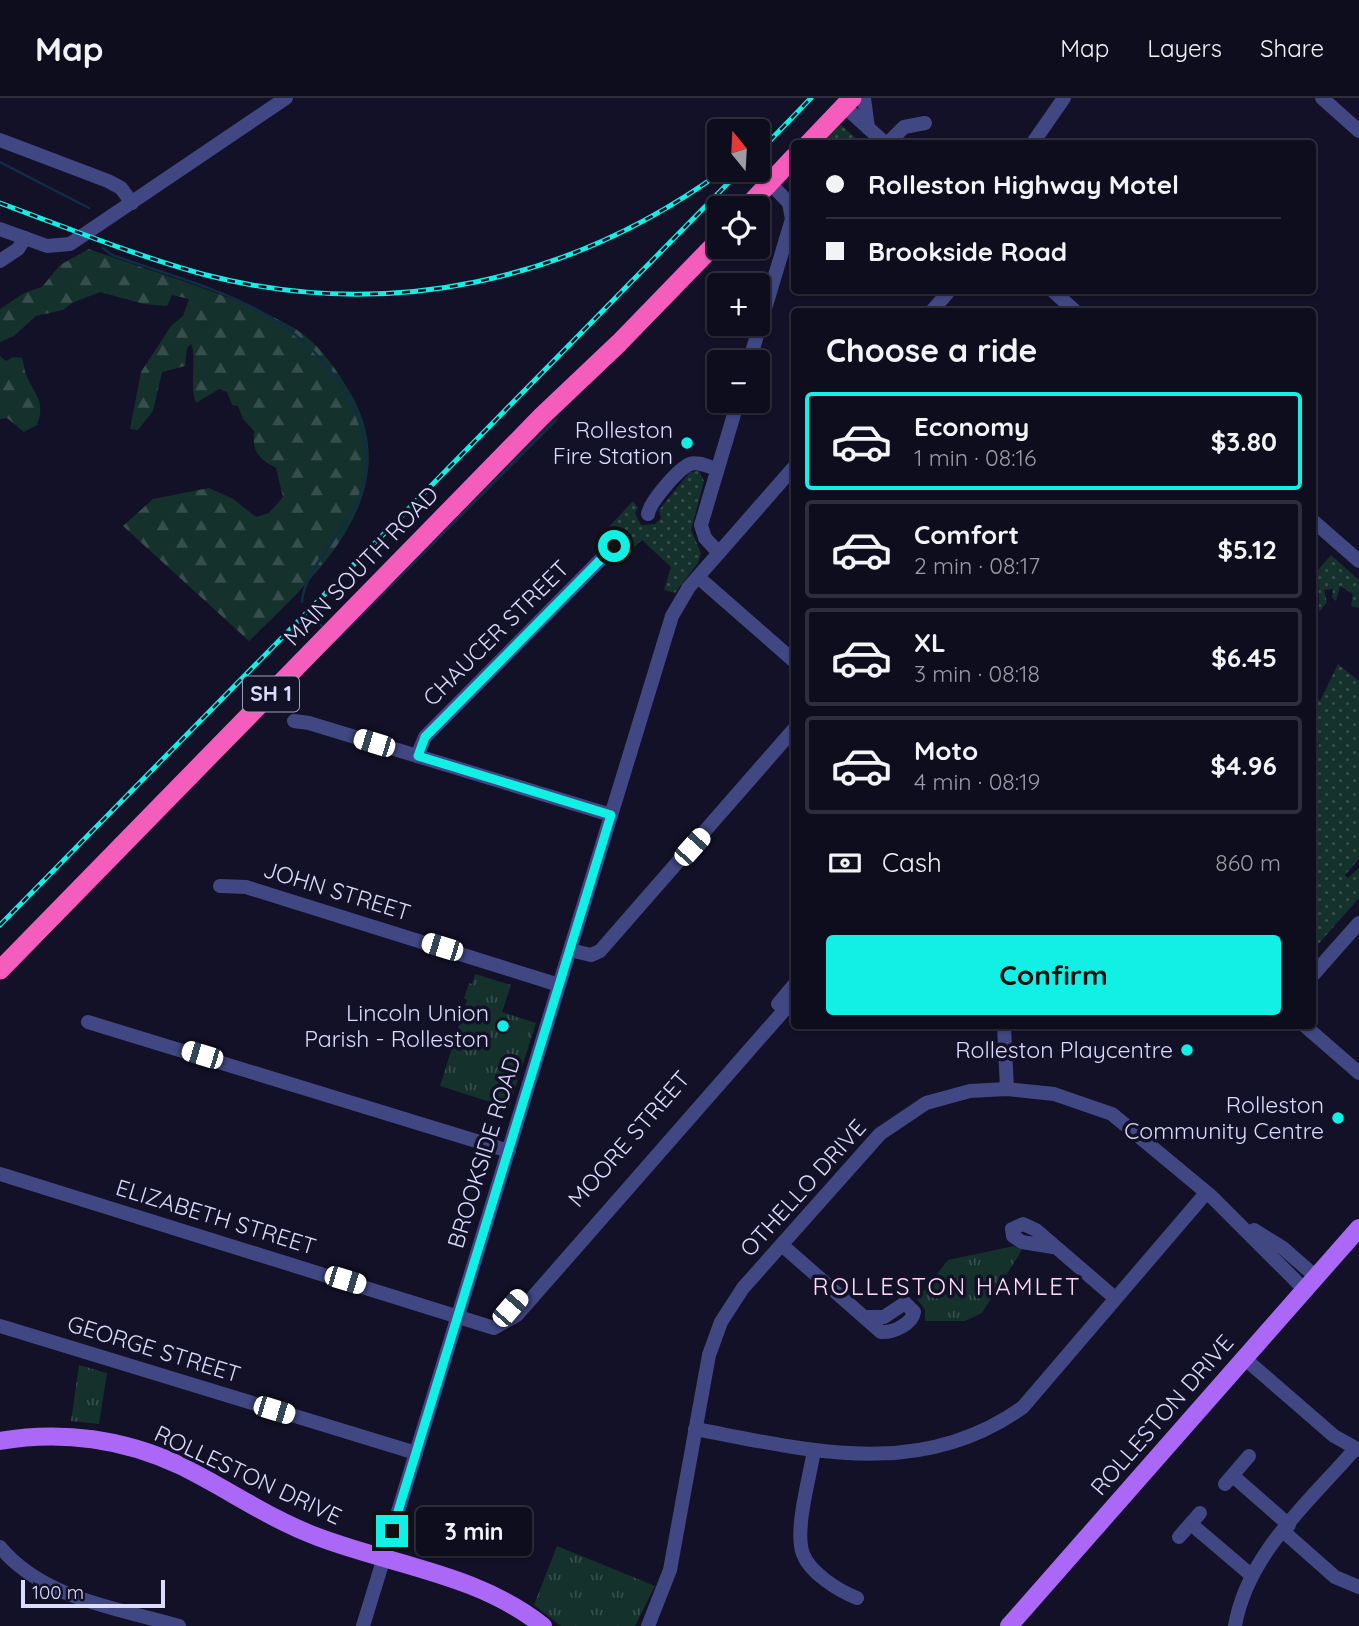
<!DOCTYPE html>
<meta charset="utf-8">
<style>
:root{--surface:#0e0d1d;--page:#171626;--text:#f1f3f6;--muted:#9b9ca4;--line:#2e2d3b;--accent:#12f0e5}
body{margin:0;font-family:Quicksand,sans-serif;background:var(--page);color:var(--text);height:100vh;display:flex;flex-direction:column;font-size:26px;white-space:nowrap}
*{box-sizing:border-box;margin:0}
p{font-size:23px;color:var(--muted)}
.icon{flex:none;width:38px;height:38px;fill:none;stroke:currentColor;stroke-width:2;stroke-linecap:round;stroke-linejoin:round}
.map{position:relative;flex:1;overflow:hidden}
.details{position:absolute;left:791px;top:210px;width:525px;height:721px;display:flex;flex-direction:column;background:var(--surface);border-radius:7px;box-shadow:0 2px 5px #0004,0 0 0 2px var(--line)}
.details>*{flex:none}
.top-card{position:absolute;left:791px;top:42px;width:525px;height:154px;border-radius:7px;box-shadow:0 2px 5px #0004,0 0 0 2px var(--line);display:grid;align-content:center;height:154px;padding:0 35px;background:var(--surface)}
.needle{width:46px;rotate:342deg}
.buttons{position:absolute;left:707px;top:21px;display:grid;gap:14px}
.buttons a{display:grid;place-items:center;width:63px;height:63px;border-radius:7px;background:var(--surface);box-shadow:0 2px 5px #0004,0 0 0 2px var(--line);font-size:35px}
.scale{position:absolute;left:21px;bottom:18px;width:144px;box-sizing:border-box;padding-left:7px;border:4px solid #dadbfd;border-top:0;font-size:19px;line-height:24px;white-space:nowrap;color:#dadbfd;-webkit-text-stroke:5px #121127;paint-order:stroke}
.end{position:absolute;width:32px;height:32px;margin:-16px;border:9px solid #12f0e5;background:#111;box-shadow:0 0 0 4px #111}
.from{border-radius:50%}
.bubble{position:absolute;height:49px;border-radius:7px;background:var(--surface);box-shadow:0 2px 5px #0004,0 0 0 2px var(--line);font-size:23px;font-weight:700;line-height:49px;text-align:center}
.car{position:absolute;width:21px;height:42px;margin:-21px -10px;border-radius:9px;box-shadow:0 0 5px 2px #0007;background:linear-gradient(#fff 24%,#345 0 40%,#fff 0 76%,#345 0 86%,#fff 0)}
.top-card b{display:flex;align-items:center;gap:24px;height:66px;font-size:26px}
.top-card b+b{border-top:2px solid var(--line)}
.top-card i{width:18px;height:18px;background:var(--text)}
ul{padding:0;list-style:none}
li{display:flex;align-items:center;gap:21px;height:98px;margin:0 14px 10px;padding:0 21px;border:4px solid var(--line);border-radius:7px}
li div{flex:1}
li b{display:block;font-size:26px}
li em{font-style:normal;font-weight:700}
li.active{border-color:var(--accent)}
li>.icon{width:63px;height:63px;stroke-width:1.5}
h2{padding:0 35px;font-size:32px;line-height:84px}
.pay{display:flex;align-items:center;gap:18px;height:77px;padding:0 35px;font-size:26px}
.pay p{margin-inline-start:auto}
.button{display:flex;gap:14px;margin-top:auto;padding:14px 35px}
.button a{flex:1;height:80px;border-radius:7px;background:var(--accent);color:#111;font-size:28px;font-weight:700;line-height:80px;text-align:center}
header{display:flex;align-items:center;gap:42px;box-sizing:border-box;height:98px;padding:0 35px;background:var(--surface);border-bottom:2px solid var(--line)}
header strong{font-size:33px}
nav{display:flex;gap:38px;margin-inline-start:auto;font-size:24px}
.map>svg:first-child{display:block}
.grass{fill:url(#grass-dots)}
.forest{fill:url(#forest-firs)}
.park{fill:url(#park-tufts)}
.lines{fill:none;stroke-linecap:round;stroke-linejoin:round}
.stream{stroke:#102d48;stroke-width:2.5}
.minor{stroke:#404783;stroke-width:14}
.major{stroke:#ab68f6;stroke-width:18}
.highway{stroke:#f55dbd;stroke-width:19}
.rail-casing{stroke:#12f0e5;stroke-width:5}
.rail{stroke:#121127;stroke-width:2.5;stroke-dasharray:8;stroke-linecap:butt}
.route{stroke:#12f0e5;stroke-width:9}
.poi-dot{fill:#12f0e5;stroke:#121127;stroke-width:2.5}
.labels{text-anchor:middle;stroke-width:7;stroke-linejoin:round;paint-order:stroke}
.shield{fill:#121127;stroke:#9e9ebd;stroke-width:2}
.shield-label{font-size:21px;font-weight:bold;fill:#dadbfd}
.poi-label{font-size:23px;fill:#dadbfd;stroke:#121127;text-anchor:end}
.street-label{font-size:23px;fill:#dadbfd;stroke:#121127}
.neighbourhood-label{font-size:24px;letter-spacing:2px;fill:#fddcf6;stroke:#121127}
</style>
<header>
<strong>Map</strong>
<nav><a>Map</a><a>Layers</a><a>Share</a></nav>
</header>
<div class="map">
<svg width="1359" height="1528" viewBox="0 0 1359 1528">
<defs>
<pattern id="grass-dots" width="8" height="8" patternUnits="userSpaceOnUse" patternTransform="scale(1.75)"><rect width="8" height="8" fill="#15312c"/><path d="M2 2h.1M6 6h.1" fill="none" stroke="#364e4c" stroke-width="1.8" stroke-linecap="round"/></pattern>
<pattern id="forest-firs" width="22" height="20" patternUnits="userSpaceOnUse" patternTransform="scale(1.75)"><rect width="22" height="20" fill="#15312c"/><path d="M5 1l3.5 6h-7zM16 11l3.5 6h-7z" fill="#364e4c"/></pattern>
<pattern id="park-tufts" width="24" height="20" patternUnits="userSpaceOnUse" patternTransform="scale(1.75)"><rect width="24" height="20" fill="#15312c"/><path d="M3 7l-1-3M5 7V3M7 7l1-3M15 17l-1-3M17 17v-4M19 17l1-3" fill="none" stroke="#364e4c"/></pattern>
</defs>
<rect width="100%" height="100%" fill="#121127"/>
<g class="grass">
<path d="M840 26 861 45 822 46Z"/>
<path d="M699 373 704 383 691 432 701 455 698 465 675 495 664 492 671 469 642 442 629 454 622 438 604 434 633 403 638 410 635 415 641 427 655 426 661 420 659 412 690 374Z"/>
<path d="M1331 457 1359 482V510L1351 508 1353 496 1340 488 1336 503 1332 500 1333 491 1324 492 1327 504 1319 514 1318 472Z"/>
<path d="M1338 566 1359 583V761L1345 777 1348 780 1359 770V800L1313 852 1312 699 1319 644 1313 643V597L1320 603Z"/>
</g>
<g class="forest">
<path d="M89 151C152 174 233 196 292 229 316 242 334 268 348 291 411 393 317 477 249 543L123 428 153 401 209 390 233 401 256 419 269 415 283 399 276 370C258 360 252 353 254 333L243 321 238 308 232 307 227 294 219 291 196 305C189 288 197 257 191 246L187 250 185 268 162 274 153 313 138 332 130 331 141 274 171 228 183 218 189 201 172 197 167 208 144 206 100 194 72 205 63 212 36 218 14 238 0 244V211L24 195 42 189 60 167Z"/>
<path d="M0 258 6 263 13 259 22 260C24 265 24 272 26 277 35 297 46 304 37 327L24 334 7 320 0 321Z"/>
</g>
<g class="park">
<path d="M475 876 511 887 502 914 536 925 509 1010 440 988 467 902 464 900 469 885 472 886Z"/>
<path d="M1014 1148 1022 1152 982 1215 965 1223H925V1212L917 1201 948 1162Z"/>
<path d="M79 1267 107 1275 99 1326 71 1323Z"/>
<path d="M557 1448 655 1488 635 1528H561L534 1507Z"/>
</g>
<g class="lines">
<g class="stream">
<path d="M0 64 89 110"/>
<path d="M103 150 112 157C208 191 302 208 352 307 365 334 371 358 363 388 353 427 304 468 302 504"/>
<path d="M313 518 322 528"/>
<path d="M337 542 556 322"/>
</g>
<g class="minor">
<path d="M864 0 868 30"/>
<path d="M1322 0 1359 33"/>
<path d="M844 8 886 46"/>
<path d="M0 42 108 83 121 90 132 105"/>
<path d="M887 46 904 29 925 25"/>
<path d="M1032 46 1064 0"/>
<path d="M0 131 25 140"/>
<path d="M0 163 18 151 25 140 47 148 70 146 286 0"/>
<path d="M1052 192 1076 214"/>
<path d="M931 214 950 192"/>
<path d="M749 264 792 121 789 105 770 85"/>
<path d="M648 416C650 404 678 371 690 366 698 363 709 369 717 371"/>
<path d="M1312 422 1359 463"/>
<path d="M719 455 705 440 701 427 738 303"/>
<path d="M698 479 794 563"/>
<path d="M294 623 309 625 611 717"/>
<path d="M417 658 425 639 614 448"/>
<path d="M220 788 246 789 559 887"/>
<path d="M570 852 591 857 600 853 794 631"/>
<path d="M1312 878 1359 825"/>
<path d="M778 906 794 887"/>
<path d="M88 924 509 1053"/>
<path d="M1004 928 1007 991"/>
<path d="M1305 928 1359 975"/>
<path d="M0 1076 494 1230 517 1217 794 901"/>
<path d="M1254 1132 1283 1150 1315 1178"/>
<path d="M783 1148 881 1234C893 1235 912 1226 914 1214L905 1205 884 1219H865"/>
<path d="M1053 1149 1022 1144 1013 1138 1012 1131 1023 1126 1036 1132 1115 1200"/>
<path d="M0 1228 416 1355"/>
<path d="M1244 1260 1334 1338 1359 1352"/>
<path d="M695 1331C809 1352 920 1383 1023 1309L1206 1095"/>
<path d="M814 1352C810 1379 794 1432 803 1456 810 1475 839 1493 857 1500"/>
<path d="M1233 1378 1289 1427"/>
<path d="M1225 1386 1249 1358"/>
<path d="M1191 1426 1251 1477"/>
<path d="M1284 1434 1335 1479 1359 1489"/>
<path d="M1179 1439 1200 1415"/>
<path d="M0 1449C43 1501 117 1510 179 1528"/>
<path d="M363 1528 672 518 689 489 794 369"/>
<path d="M648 1528 670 1472 709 1257 721 1224 743 1190 880 1036 926 1005 970 993 1007 991 1054 996 1112 1016 1212 1099 1304 1191"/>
<path d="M1235 1528C1247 1456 1309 1404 1355 1351"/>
</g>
<g class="major">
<path d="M0 1343C61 1332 125 1341 181 1368 228 1391 269 1421 318 1439 395 1468 477 1476 543 1528"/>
<path d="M1009 1528 1359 1130"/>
</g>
<g class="highway">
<path d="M808 46 852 0"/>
<path d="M746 110 794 59"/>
<path d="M0 872 541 319 619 245 719 142"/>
</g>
<g class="rail-casing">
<g id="rail">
<path d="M758 55 811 0"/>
<path d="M0 105C68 130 136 158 206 177 390 224 572 183 724 72"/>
<path d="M0 827 741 72"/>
</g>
</g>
<use href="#rail" class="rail"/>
</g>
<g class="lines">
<path class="route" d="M392 1433 611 717 418 658 425 639 614 448"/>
</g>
<g class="poi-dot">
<circle cx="687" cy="345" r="7"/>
<circle cx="503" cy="928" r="7"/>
<circle cx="1187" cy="952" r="7"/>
<circle cx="1338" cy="1020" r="7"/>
</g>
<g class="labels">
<rect class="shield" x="243" y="578.5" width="56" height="35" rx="5"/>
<g class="shield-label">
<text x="271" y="603">SH 1</text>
</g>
<g class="poi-label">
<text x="673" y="340">Rolleston<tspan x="673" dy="26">Fire Station</tspan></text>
<text x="489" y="923">Lincoln Union<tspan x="489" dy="26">Parish - Rolleston</tspan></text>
<text x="1173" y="960">Rolleston Playcentre</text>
<text x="1324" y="1015">Rolleston<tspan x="1324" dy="26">Community Centre</tspan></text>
</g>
<g class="street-label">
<text transform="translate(361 468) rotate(-46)" y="8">MAIN SOUTH ROAD</text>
<text transform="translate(496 535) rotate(-45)" y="8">CHAUCER STREET</text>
<text transform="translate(337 793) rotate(17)" y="8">JOHN STREET</text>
<text transform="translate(629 1041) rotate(-49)" y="8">MOORE STREET</text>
<text transform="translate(484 1054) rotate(-73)" y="8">BROOKSIDE ROAD</text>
<text transform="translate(803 1090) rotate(-48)" y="8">OTHELLO DRIVE</text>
<text transform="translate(216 1119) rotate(17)" y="8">ELIZABETH STREET</text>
<text transform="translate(154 1251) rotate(17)" y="8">GEORGE STREET</text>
<text transform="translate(1162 1317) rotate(-49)" y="8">ROLLESTON DRIVE</text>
<text transform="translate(248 1377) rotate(25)" y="8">ROLLESTON DRIVE</text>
</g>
<g class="neighbourhood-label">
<text x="947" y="1197">ROLLESTON HAMLET</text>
</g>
</g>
</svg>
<div class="buttons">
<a><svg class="needle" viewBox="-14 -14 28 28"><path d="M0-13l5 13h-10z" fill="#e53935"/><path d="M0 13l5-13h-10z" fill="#9b9ca4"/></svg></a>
<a><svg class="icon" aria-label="locate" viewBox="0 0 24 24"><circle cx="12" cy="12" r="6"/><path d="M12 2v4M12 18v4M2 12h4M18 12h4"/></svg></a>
<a>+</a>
<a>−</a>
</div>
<div class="scale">100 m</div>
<i class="end from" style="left:614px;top:448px"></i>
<i class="end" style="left:392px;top:1433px"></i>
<div class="bubble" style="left:416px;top:1409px;width:116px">3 min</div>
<i class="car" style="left:374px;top:645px;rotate:287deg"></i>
<i class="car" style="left:692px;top:749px;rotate:42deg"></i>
<i class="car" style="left:442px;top:849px;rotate:287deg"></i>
<i class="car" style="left:202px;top:957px;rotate:287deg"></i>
<i class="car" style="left:345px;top:1182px;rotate:107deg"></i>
<i class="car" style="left:510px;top:1210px;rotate:41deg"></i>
<i class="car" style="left:274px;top:1312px;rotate:107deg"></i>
<div class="top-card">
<b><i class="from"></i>Rolleston Highway Motel</b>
<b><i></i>Brookside Road</b>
</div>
<section class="details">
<h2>Choose a ride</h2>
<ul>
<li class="active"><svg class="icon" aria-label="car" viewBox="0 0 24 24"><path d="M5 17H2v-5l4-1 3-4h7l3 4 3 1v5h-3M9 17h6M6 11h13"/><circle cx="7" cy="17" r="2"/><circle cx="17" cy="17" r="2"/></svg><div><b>Economy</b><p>1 min · 08:16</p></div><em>$3.80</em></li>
<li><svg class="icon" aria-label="car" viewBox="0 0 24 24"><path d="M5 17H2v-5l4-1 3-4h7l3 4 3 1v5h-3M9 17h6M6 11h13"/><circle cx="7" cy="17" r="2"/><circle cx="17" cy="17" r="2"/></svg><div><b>Comfort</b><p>2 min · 08:17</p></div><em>$5.12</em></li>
<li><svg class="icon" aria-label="car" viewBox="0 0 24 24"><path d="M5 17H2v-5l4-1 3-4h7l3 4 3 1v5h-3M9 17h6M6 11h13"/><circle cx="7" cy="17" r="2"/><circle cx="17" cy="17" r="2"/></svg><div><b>XL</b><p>3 min · 08:18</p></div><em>$6.45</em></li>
<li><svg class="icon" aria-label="car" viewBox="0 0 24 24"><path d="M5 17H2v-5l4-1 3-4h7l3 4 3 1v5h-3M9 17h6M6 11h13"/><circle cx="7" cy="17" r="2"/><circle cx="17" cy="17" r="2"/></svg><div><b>Moto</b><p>4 min · 08:19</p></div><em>$4.96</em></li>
</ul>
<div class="pay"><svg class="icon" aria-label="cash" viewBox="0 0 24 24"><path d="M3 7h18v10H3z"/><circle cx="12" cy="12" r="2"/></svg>Cash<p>860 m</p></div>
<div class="button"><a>Confirm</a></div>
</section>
</div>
